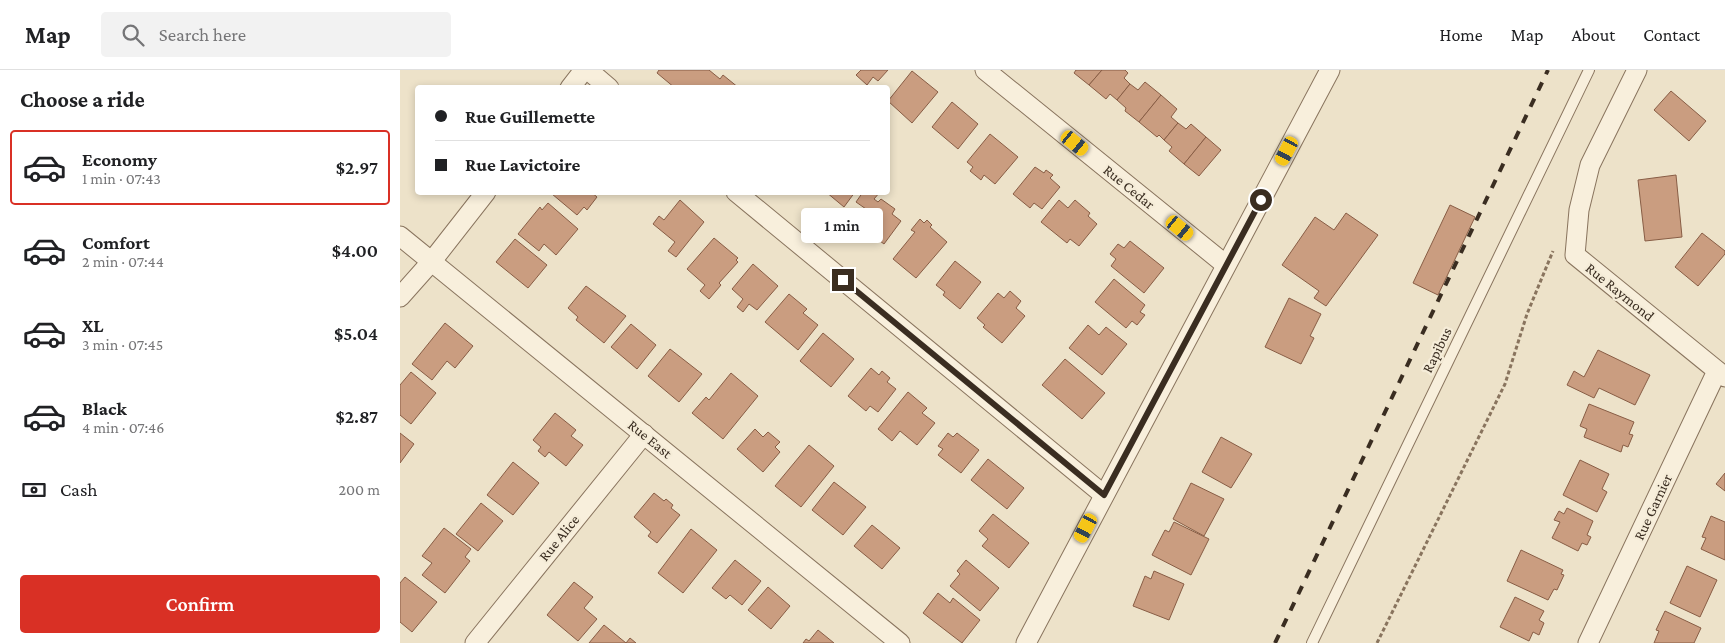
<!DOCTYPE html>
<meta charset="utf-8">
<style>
:root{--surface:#fff;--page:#f2f2f2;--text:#202124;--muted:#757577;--line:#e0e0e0;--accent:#d93025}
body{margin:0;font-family:"Crimson Pro",serif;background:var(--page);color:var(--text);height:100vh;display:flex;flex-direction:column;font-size:19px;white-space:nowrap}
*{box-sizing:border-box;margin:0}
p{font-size:16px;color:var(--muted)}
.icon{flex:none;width:28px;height:28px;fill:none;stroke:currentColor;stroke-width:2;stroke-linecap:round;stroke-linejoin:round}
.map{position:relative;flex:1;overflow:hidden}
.sheet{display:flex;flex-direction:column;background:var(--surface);width:400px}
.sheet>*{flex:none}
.top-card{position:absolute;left:15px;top:15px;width:475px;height:110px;border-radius:5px;box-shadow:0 2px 8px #0003;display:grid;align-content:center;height:110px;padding:0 20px;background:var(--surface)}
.end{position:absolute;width:22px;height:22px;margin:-11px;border:6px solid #3a2d21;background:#fff;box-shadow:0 0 0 2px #fff}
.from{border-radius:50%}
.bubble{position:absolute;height:35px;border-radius:5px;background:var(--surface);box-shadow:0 2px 8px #0003;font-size:16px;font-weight:600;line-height:35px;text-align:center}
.car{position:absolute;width:15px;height:30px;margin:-15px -8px;border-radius:6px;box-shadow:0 0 4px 1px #0007;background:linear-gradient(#f5c518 24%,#345 0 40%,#f5c518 0 76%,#345 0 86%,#f5c518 0)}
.top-card b{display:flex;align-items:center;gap:18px;height:48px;font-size:19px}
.top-card b+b{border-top:1px solid var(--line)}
.top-card i{width:12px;height:12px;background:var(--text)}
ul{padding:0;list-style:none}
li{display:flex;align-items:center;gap:15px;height:75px;margin:0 10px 8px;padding:0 10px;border:2px solid transparent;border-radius:5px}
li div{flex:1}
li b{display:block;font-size:19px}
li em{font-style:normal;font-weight:600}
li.on{border-color:var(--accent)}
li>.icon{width:45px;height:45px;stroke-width:1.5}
h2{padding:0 20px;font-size:22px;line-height:60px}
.pay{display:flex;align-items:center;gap:12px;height:55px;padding:0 20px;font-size:19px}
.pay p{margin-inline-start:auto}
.button{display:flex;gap:10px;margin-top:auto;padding:10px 20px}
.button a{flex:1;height:58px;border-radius:5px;background:var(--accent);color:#fff;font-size:20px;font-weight:600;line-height:58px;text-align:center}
header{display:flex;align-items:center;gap:30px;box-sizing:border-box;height:70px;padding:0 25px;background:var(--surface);border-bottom:1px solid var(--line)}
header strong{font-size:24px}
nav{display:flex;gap:28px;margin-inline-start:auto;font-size:18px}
.search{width:350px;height:45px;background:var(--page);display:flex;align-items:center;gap:12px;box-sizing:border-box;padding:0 18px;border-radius:5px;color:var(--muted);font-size:19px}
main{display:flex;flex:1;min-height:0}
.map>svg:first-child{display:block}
.building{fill:#ca9d80;stroke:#885d45}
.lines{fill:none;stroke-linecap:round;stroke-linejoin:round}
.service-casing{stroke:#89745e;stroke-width:12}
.minor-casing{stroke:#89745e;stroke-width:21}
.path{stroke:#89745e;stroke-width:3;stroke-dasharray:4 2.5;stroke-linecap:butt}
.service{stroke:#f8efdc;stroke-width:10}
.minor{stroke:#f8efdc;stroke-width:19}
.rail{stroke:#3a2d21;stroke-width:4;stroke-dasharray:9 9;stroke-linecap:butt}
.route{stroke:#3a2d21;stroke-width:6}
.labels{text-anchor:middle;stroke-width:4.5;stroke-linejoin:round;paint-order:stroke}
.street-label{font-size:15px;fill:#3a2d21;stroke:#f5ecd8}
</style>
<header>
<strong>Map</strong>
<div class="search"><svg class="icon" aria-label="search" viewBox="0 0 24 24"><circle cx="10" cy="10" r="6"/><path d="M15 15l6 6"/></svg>Search here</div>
<nav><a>Home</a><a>Map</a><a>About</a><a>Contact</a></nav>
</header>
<main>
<section class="sheet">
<h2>Choose a ride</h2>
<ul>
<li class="on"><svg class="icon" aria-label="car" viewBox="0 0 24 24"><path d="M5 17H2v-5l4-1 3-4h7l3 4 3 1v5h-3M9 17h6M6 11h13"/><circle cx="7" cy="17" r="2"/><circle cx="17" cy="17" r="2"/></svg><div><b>Economy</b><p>1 min · 07:43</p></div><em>$2.97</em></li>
<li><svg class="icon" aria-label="car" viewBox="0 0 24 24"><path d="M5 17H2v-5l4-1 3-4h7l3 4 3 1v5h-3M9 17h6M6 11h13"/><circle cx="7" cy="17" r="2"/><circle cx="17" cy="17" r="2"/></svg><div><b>Comfort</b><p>2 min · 07:44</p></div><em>$4.00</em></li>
<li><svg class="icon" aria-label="car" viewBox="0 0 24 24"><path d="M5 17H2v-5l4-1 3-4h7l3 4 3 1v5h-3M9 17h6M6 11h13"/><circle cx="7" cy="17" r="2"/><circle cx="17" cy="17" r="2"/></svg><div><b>XL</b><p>3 min · 07:45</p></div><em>$5.04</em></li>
<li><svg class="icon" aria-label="car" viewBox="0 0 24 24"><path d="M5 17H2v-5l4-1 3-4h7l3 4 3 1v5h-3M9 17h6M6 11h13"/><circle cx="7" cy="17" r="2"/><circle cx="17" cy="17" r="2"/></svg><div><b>Black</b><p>4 min · 07:46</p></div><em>$2.87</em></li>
</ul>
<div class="pay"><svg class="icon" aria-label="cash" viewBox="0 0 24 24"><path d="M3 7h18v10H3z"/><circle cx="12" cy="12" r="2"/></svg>Cash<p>200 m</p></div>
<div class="button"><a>Confirm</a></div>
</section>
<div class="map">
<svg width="1325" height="573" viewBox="0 0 1325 573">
<rect width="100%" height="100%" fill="#ede2c9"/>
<g class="building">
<path d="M259 0H309L320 9 323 5 339 18H275L257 3Z"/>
<path d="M461 0H488L478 11 473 7 467 15 456 5Z"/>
<path d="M676 0H702L689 15 674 3Z"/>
<path d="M702 0H725L728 3 724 8 730 14 717 30 710 24 706 29 689 15Z"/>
<path d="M512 1 538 22 512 53 488 31Z"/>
<path d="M745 12 761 25 739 52 725 41 726 38 717 30 730 14 738 20Z"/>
<path d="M1271 21 1306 51 1289 71 1254 40Z"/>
<path d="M761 25 777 39 771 47 778 53 764 70 759 65 757 67 739 52Z"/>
<path d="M552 32 578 54 558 79 532 57Z"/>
<path d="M778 53 786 59 791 54 806 67 784 94 769 81 772 77 764 70Z"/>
<path d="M590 64 618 87 595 114 584 105 581 110 570 101 573 97 567 92Z"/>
<path d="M806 67 821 80 799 106 784 94Z"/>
<path d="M635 97 644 103 646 100 653 105 650 108 660 117 642 139 634 133 630 138 613 124Z"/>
<path d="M1276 105 1282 167 1245 171 1238 110Z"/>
<path d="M153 122H191L197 127 187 140 184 137 177 145 152 124Z"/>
<path d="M426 122H455L444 137Z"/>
<path d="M463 122H480L474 129 478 132 481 129 495 139 492 144 501 151 484 174 456 153 466 139 456 132Z"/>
<path d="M280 130 304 152 276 187 268 181 275 172 253 154 259 146 264 150Z"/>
<path d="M659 130 668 138 675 130 690 143 688 146 697 154 679 176 670 169 667 173 641 152Z"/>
<path d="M148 133 178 159 156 185 144 174 139 181 118 164 140 137 142 140Z"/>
<path d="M1050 135 1075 147 1038 225 1013 213Z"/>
<path d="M946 143 978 165 926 236 914 228 919 221 882 195 915 147 934 160Z"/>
<path d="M520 149 524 153 527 150 532 155 530 157 547 172 516 208 493 189 515 162 511 160Z"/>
<path d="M1302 163 1325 181V184L1298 216 1275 197Z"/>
<path d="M314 168 338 188 336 190 338 192 319 213 321 215 309 229 300 221 305 215 287 199Z"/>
<path d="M115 169 147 195 128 218 96 192Z"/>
<path d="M730 171 764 198 744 223 711 196 716 189 710 184 718 174 724 178Z"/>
<path d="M555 191 581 212 560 239 543 225 545 222 536 215Z"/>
<path d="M353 194 378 216 357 240 349 234 343 242 337 237 343 229 332 219Z"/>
<path d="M714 209 745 235 740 242 745 245 737 255 732 251 726 258 695 232Z"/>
<path d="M186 216 226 246 204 273 176 250 178 247 168 238Z"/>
<path d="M610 221 621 231 616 238 625 246 602 273 583 257 585 255 577 248 598 223 604 228Z"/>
<path d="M389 224 407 239 403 243 418 255 398 280 365 252Z"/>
<path d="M889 228 921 244 910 266 914 268 901 294 865 277Z"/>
<path d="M45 253 73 276 55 298 47 291 32 310 12 294Z"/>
<path d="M231 254 256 275 237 299 211 277Z"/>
<path d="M688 255 699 265 706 257 727 274 702 305 669 278Z"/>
<path d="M423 263 454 289 431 317 400 291Z"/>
<path d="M270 279 302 304 279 332 248 306Z"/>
<path d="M1198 280 1250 305 1235 335 1199 318 1194 328 1167 315 1174 301 1184 307Z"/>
<path d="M665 289 705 323 682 349 642 315Z"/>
<path d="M471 298 479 305 482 301 490 308 487 312 496 319 478 342 470 336 466 341 448 326Z"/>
<path d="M11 302 36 323 11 354 0 345V315Z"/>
<path d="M331 303 358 326 323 369 292 343 306 327 309 330Z"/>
<path d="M508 322 527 338 522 343 535 353 517 375 500 361 492 371 478 359Z"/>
<path d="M1189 334 1234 352 1229 364 1233 365 1228 377 1223 375 1221 382 1184 367 1187 359 1180 356Z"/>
<path d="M155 343 176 360 171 366 183 375 166 396 149 382 145 387 138 381 141 377 133 370Z"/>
<path d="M355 359 363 367 368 362 380 372 375 377 380 382 363 402 337 379Z"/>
<path d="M0 363 14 374 0 393Z"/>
<path d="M548 363 553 367 557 363 579 380 561 403 538 385 543 379 538 376Z"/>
<path d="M821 367 852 384 831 418 802 402Z"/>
<path d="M409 375 434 396 401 437 375 416Z"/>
<path d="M588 389 624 418 607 439 571 410Z"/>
<path d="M1180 390 1209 404 1202 419 1207 422 1197 442 1163 425Z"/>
<path d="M113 392 139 413 113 445 87 425Z"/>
<path d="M1325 403V421L1316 414Z"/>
<path d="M434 412 466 437 443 465 412 440Z"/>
<path d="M791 413 824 429 804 466 773 449Z"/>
<path d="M254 423 264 431 266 429 273 435 271 438 280 445 257 473 248 466 251 462 234 447Z"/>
<path d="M81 433 103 451 78 481 56 464Z"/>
<path d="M1167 438 1193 451 1187 465 1191 467 1187 475 1182 473 1178 481 1152 468 1160 452 1154 450 1159 441 1164 444Z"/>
<path d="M593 444 629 473 609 498 582 476 588 469 579 461Z"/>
<path d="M1311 446 1325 452V490L1301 479 1306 468 1302 467Z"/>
<path d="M774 452 809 469 791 505 752 485 765 460 769 462Z"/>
<path d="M472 455 500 478 482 499 454 476Z"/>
<path d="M44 458 71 479 65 487 70 491 45 523 22 505 32 493 22 486Z"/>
<path d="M291 459 317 480 283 523 258 503Z"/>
<path d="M1121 480 1163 500 1161 504 1164 505 1157 520 1154 519 1148 530 1107 511Z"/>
<path d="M335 490 361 511 342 535 330 525 326 529 312 518Z"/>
<path d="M566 490 599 518 580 541 550 516 560 504 557 501Z"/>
<path d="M1287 496 1317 510 1300 547 1270 533Z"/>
<path d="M754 501 784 514 769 550 733 536 745 506 751 509Z"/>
<path d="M5 507 37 532 12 562 0 552V513Z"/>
<path d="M174 512 193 527 184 538 197 549 178 571 147 545Z"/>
<path d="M368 517 390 536 371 559 348 540Z"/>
<path d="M538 523 550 533 553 528 580 550 562 573 523 543Z"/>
<path d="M1115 527 1144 541 1139 550 1144 553 1139 565 1133 562 1129 571 1100 557Z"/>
<path d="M1265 541 1301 558 1294 573H1254L1259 561 1256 560Z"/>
<path d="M204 555 226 573 230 568 236 573H189Z"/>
<path d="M418 560 434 573H403L406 569 409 571Z"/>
</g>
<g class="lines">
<g class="service-casing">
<path id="service" d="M912 573 1189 0"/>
</g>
<g class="minor-casing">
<g id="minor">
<path d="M188 0 209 18"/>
<path d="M585 0 826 195"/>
<path d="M1237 0 1190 95 1179 140 1175 185 1325 307"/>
<path d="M170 18 184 0"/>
<path d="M336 122 704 425"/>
<path d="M0 166 500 573"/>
<path d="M0 227 32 191 86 122"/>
<path d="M75 573 244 364"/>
<path d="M626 573 930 0"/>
<path d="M1188 573 1317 301"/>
</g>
</g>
<path class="path" d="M977 573 1105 314 1127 244 1153 181"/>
<use href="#service" class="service"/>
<use href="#minor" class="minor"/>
<path class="rail" d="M875 573 1148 0"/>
</g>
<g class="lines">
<path class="route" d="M443 210 704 425 861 130"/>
</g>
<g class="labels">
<g class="street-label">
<text transform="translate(729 117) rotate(39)" y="5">Rue Cedar</text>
<text transform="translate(1220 222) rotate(39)" y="5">Rue Raymond</text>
<text transform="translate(1037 280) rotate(-64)" y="5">Rapibus</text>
<text transform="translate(250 369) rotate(39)" y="5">Rue East</text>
<text transform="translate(1253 437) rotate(-65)" y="5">Rue Garnier</text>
<text transform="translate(159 468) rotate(-51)" y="5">Rue Alice</text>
</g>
</g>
</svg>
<i class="end from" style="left:861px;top:130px"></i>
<i class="end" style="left:443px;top:210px"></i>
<div class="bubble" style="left:401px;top:138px;width:82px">1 min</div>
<i class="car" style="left:675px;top:73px;rotate:129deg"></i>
<i class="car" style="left:887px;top:81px;rotate:208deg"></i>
<i class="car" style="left:780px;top:158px;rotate:129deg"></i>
<i class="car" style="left:686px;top:458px;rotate:208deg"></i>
<div class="top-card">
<b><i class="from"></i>Rue Guillemette</b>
<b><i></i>Rue Lavictoire</b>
</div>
</div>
</main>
